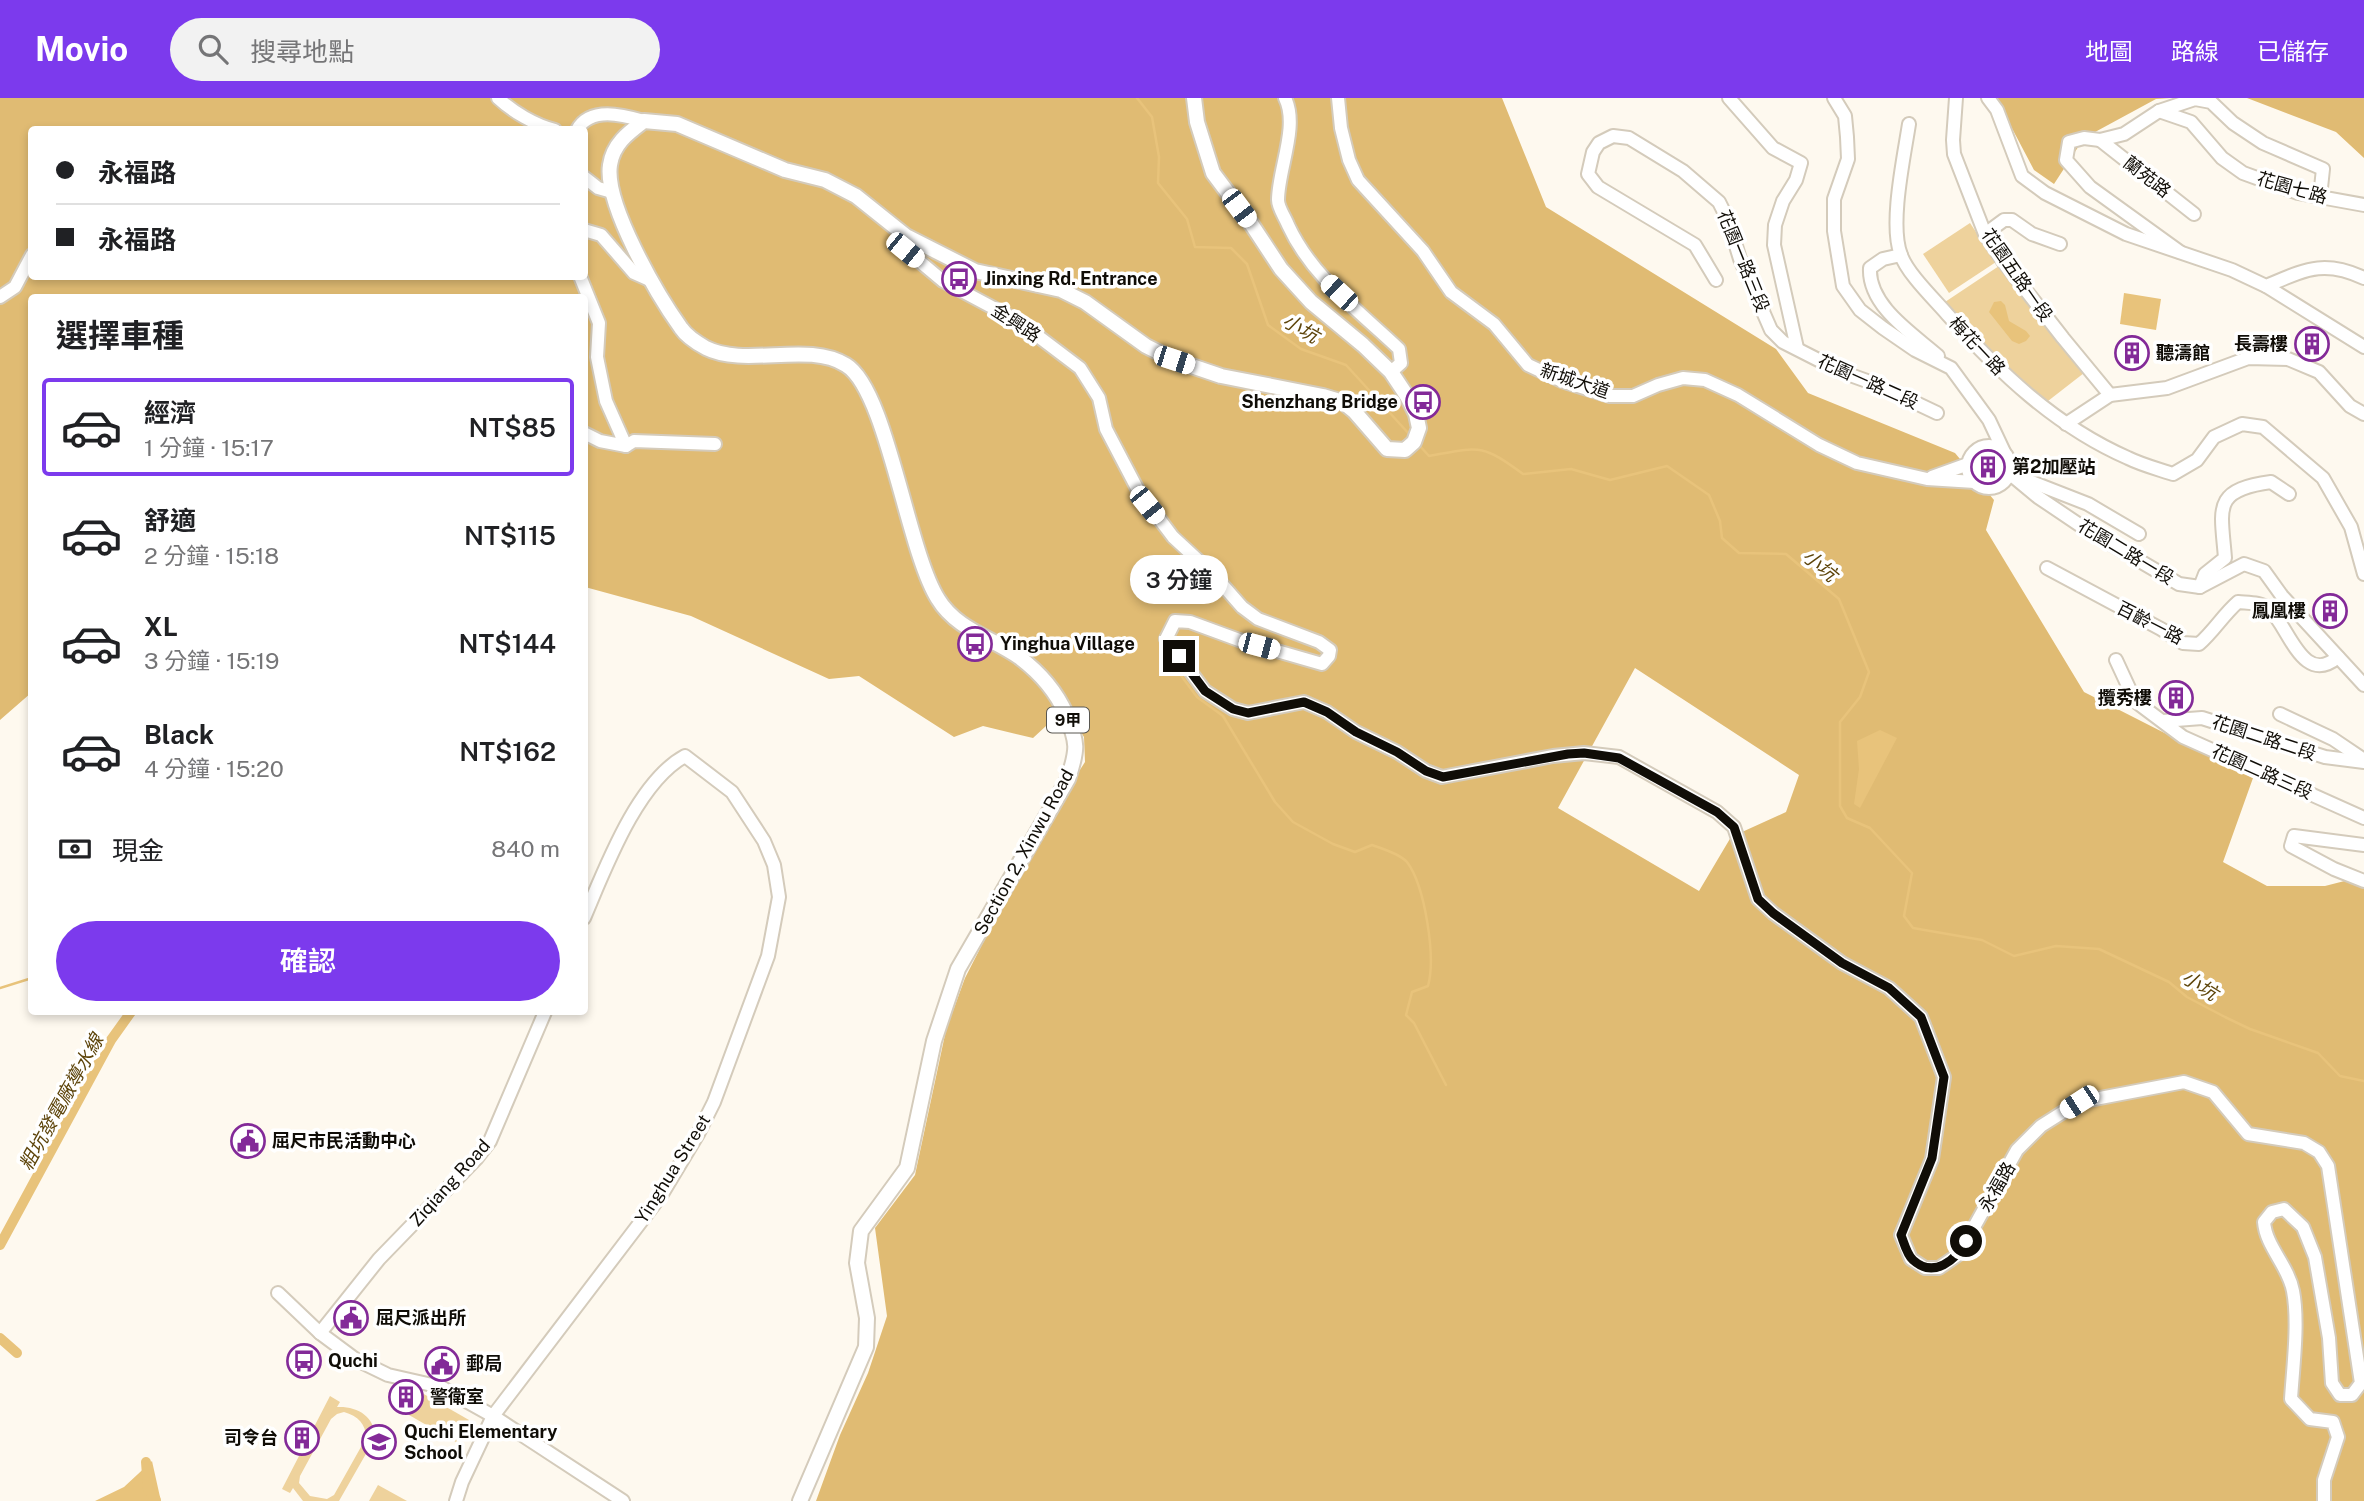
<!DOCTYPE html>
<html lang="zh-TW">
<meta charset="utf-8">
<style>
:root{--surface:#fff;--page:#f2f2f2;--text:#202124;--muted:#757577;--line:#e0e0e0;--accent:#7c3aed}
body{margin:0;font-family:"Public Sans","Noto Sans TC",sans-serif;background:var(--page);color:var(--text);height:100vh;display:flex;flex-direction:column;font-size:26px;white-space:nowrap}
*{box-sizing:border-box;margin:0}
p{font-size:23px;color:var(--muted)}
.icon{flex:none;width:38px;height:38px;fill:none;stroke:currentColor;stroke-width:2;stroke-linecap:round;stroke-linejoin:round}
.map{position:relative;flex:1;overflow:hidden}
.details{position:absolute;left:28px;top:196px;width:560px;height:721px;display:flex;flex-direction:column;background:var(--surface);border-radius:7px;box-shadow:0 4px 10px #0003}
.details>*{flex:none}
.top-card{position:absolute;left:28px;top:28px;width:560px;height:154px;border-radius:7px;box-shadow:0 4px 10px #0003;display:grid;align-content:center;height:154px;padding:0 28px;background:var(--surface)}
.end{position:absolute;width:32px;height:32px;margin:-16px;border:9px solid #100d07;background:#fff;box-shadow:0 0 0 4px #fff}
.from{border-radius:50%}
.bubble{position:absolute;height:49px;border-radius:24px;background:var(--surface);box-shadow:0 4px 10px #0003;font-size:23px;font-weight:600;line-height:49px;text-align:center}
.car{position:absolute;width:21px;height:42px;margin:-21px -10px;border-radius:9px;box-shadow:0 0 5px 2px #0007;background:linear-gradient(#fff 24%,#345 0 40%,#fff 0 76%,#345 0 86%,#fff 0)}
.top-card b{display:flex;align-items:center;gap:24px;height:66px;font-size:26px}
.top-card b+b{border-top:2px solid var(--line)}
.top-card i{width:18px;height:18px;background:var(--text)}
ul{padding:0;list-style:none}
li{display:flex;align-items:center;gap:21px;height:98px;margin:0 14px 10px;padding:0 14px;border:4px solid transparent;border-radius:7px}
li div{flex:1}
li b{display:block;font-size:26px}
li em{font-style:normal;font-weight:600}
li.on{border-color:var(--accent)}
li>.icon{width:63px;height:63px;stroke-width:1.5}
h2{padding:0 28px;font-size:32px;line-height:84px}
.pay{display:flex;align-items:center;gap:18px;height:77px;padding:0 28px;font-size:26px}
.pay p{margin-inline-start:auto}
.button{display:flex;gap:14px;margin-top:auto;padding:14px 28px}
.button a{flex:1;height:80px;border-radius:42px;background:var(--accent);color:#fff;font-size:28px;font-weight:600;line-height:80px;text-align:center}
header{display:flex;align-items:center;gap:42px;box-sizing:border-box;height:98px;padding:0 35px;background:var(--accent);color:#fff}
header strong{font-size:33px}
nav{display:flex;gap:38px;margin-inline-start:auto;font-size:24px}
.search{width:490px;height:63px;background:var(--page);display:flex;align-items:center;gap:18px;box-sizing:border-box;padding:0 24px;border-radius:38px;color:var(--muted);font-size:26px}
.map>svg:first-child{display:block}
.green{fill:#eed29c;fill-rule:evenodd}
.forest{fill:#e0bb73;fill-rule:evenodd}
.water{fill:#e8c37b}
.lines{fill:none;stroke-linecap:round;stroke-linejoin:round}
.stream{stroke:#e8c37b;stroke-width:2.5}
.canal{stroke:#e8c37b;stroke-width:10}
.minor-casing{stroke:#d4cbbb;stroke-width:16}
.major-casing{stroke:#d4cbbb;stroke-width:18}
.minor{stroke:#fff;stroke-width:12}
.major{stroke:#fff;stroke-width:14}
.route{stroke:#100d07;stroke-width:9}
.labels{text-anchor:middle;stroke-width:7;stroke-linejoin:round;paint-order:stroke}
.shield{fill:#fff;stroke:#585651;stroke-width:2}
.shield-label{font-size:16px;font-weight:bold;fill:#100d07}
.street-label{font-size:18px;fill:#100d07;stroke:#fff}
.poi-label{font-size:18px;font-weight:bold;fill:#100d07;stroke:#fff;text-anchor:start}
.water-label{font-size:19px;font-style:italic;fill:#5d440a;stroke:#fff}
</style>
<header>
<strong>Movio</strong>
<div class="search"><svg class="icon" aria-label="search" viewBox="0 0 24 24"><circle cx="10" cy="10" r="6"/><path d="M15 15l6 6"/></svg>搜尋地點</div>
<nav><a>地圖</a><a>路線</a><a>已儲存</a></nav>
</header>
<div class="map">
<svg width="2364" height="1403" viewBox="0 0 2364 1403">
<rect width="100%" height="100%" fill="#fef9ef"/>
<g class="green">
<path d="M1970 125 1996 164 1949 195 1923 156Z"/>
<path d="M1999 168 2084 275 2048 303 2005 271 1945 204Z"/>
<path d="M422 1295 469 1322 456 1344 409 1317Z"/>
<path d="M330 1298 340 1304 337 1309C357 1308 375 1318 375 1340L339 1403H303L293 1390 290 1395 282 1391ZM344 1314C358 1318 366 1326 366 1340L334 1397 327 1401 310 1398 299 1385 300 1378 331 1321 337 1316Z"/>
<path d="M378 1387 407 1403H369Z"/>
</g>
<g class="forest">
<path d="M0 0H1502L1546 109 1776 251 1808 295 1955 355 1994 402 1986 432 2084 594 2253 680 2223 764 2267 788H2325L2364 778V1403H816L840 1337 868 1275 887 1218 875 1130 915 1077 946 932 965 880 1038 737 1085 664 1084 639 1073 622 1046 628 1033 640 983 628 954 639 859 578 829 581 691 518 585 489 584 200H32L31 595 0 622ZM32 32H584V178H32ZM1635 570 1799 677 1786 714 1731 739 1699 793 1558 710Z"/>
<path d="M1996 0H2171L2156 1 2084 40 2054 86 2034 72Z"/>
<path d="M2247 0H2364V60L2336 34Z"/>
</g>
<g class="water">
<path d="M2124 195 2161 201 2156 232 2120 226Z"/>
<path d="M2001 203 2005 207 2009 223 2026 233 2030 238 2026 243 2019 246 2012 243 1989 214 1994 204Z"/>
<path d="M1880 632 1897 640 1860 710 1854 706 1859 671 1857 643Z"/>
<path d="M152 1363 160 1399 153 1403H95L124 1389Z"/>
</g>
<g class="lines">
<g class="stream">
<path d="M1137 0 1152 19 1159 59 1158 85 1187 121 1195 149 1231 150 1247 166 1268 227 1301 251 1346 267 1410 337"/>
<path d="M1419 347 1429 358C1479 349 1481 345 1523 376L1571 371 1610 382 1667 368 1709 397 1720 423 1722 440 1739 455 1786 456 1839 501 1869 574 1860 599 1840 624V708L1847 720 1870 730 1912 775 1904 818 1913 830 1982 842 2014 858 2056 848 2099 851 2169 884 2187 899 2225 919 2250 931 2318 955 2340 978 2364 983"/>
<path d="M1162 552 1197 599 1223 618 1275 704 1293 724 1333 746 1355 754 1372 747C1383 751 1400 756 1407 764 1425 788 1436 859 1428 888L1412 894 1406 917 1414 925 1446 987"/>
<path d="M0 890 32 880"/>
</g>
<g class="canal">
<path d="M0 1147 111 942 131 914"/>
<path d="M0 1240 17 1255"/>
<path d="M146 1364 148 1391 156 1402"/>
</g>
<g class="minor-casing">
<g id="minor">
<path d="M498 0C513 14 535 27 555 32"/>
<path d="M1285 0C1299 28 1278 72 1278 102 1278 110 1285 119 1288 127 1312 179 1358 212 1399 251L1401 265 1391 274"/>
<path d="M1338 0 1341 30 1349 62 1358 82 1423 153 1451 194 1494 226 1528 267 1562 283 1610 298H1633L1658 287 1683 280 1705 282 1738 297 1819 347 1857 365 1927 381 1975 384"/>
<path d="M1729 0 1773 50 1801 65 1796 82 1783 103 1775 127 1774 147 1797 250"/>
<path d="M1834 0 1845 18 1847 39 1848 61 1834 101V133L1843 188 1860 212 1883 230 1915 252 1951 270 1989 322 2005 356"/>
<path d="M1956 0 1953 42 1954 56 1985 136 2003 163 2063 240 2110 297"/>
<path d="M1988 0 1997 12 2022 78 2045 95 2126 136 2232 172 2266 188C2305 172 2323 161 2364 180"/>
<path d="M2159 13 2191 24 2222 60 2243 75 2298 95 2364 107"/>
<path d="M1909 26C1904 59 1889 127 1901 157 1907 175 1934 201 1947 216 1999 274 2055 328 2128 360 2142 367 2158 371 2173 376L2197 362 2214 339 2242 326 2263 329 2323 380 2351 429 2364 476"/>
<path d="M577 32C590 8 623 17 644 23"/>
<path d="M2100 42 2194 116"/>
<path d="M584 79 598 90 612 94"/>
<path d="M584 132 601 137 634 175 652 183"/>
<path d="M1985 136 2004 122H2012L2032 136 2060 146"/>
<path d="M906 138V152L943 183 1018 223 1080 270 1099 300 1106 331 1139 394 1173 439 1213 476 1242 509 1258 521 1319 544 1330 552 1329 558 1322 566 1239 542 1190 524 1175 523 1166 541 1205 593 1233 611 1248 615 1304 604 1327 614 1356 634 1397 654 1426 673 1442 679 1553 658 1584 655 1619 659 1717 714 1734 729 1758 801 1773 815 1842 865 1889 890 1921 919 1944 979 1932 1061 1901 1137 1911 1161 1925 1170H1939L1959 1156 2017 1052 2041 1028 2079 1004 2184 984 2213 994 2248 1036 2304 1045 2319 1054 2328 1068 2361 1285 2352 1297H2340L2332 1285 2329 1240 2315 1159 2303 1129 2284 1111 2272 1114 2264 1124C2266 1149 2288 1167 2293 1193 2299 1224 2293 1269 2291 1301L2310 1321 2333 1324 2338 1339 2324 1382V1403"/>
<path d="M2180 154 2090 89 2066 62 2069 44 2084 40 2100 42 2124 36 2159 13 2195 1 2211 4 2233 25 2263 45 2323 71 2320 99"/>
<path d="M1901 157 1883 161 1870 170C1868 208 1913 236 1938 258"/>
<path d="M580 178 599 225 597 259 606 303 626 348 600 343 584 335"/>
<path d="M1716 182 1695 147 1598 89 1588 76 1593 54 1599 45 1613 38 1629 40 1683 73 1719 104 1728 122 1740 161 1771 232 1783 244 1842 274 1878 287 1937 315"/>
<path d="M2266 188 2364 249"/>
<path d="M0 199 15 189 32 157"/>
<path d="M2066 326 2110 297 2167 290 2248 260 2288 261 2319 274 2350 308 2364 316"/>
<circle cx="1989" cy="369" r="21"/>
<path d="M626 348 634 343 715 346"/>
<path d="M2009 375 2038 399 2087 432 2179 486 2200 489 2244 466 2264 473 2282 498 2364 587"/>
<path d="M1932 379 1968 366"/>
<path d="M2019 379 2088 406 2139 436"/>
<path d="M2047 470 2161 531 2183 545 2199 546C2214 533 2223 517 2238 504 2248 505 2261 504 2269 511 2289 528 2302 589 2338 559"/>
<path d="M2200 489 2205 476 2225 460C2221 410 2212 392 2271 384L2289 396"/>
<path d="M2116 562 2135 603 2183 639 2364 720"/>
<path d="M2280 616 2333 641 2364 662"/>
<path d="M2163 623 2202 620 2325 659 2364 664"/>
<path d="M2364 747 2294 738 2291 748 2334 771 2364 783"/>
<path d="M278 1195 320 1235 355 1261 388 1277 441 1289 493 1318 623 1403"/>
<path d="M320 1235 379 1161 476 1061 490 1043 545 914"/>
<path d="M456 1403 462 1384 493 1318 662 1096 698 1036 714 1004 768 858 779 799 774 767 764 743 732 694 685 658C637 684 605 771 584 820"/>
</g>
</g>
<g class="major-casing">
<path id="major" d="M800 1403 866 1249 867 1220 857 1165 861 1133 907 1070 934 943 958 871 1068 681C1078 651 1078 645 1066 616 1056 593 1039 574 1019 559 992 540 956 531 938 501 907 452 887 292 846 267 808 243 746 270 706 250 697 245 687 239 681 230 658 198 604 106 610 67 613 46 628 35 644 23L677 26 785 72 825 82 856 98 906 138 975 173 1061 192 1085 204 1146 248 1174 262 1221 278 1323 298 1343 304 1354 313 1387 351 1405 352 1414 344 1419 330 1416 316 1407 298 1391 274 1363 247 1311 204 1281 171 1252 127 1213 75 1197 24 1194 0"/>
</g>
<use href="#minor" class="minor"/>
<use href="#major" class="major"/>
</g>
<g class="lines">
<path class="route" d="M1179 558 1205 593 1233 611 1248 615 1304 604 1327 614 1356 634 1397 654 1426 673 1443 679 1568 656 1584 655 1619 660 1717 714 1734 729 1758 801 1773 815 1842 865 1889 890 1921 919 1944 979 1932 1060 1901 1137C1904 1145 1907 1157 1913 1162 1934 1181 1956 1162 1966 1143"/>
</g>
<defs>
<g id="bus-ring" transform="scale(1.75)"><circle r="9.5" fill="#fff" stroke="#832a98" stroke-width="1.5"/><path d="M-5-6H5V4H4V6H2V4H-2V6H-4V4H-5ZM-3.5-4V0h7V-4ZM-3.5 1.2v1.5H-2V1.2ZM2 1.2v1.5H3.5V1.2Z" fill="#832a98"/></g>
<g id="building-ring" transform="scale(1.75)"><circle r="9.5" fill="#fff" stroke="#832a98" stroke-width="1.5"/><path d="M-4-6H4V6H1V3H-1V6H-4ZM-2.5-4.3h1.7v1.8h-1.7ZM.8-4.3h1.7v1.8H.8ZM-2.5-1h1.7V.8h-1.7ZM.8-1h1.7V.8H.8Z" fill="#832a98"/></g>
<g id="civic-ring" transform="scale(1.75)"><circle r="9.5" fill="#fff" stroke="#832a98" stroke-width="1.5"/><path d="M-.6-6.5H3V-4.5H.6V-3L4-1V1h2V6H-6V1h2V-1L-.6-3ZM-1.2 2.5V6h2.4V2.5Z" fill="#832a98"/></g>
<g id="school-ring" transform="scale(1.75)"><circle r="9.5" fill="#fff" stroke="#832a98" stroke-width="1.5"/><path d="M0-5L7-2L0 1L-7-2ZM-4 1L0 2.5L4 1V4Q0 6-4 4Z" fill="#832a98"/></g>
</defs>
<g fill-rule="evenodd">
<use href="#bus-ring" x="959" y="181"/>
<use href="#building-ring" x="2312" y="246"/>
<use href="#building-ring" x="2132" y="255"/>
<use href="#bus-ring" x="1423" y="304"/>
<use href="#building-ring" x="1988" y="369"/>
<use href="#building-ring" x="2330" y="513"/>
<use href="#bus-ring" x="975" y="546"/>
<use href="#building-ring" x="2176" y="600"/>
<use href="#civic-ring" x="248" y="1043"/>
<use href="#civic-ring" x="351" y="1220"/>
<use href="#bus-ring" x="304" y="1263"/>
<use href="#civic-ring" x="442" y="1266"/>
<use href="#building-ring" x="406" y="1299"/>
<use href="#building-ring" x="302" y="1340"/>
<use href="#school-ring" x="379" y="1344"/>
</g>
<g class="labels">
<rect class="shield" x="1047" y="609.5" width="42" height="25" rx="5"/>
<g class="shield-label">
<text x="1068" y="628">9甲</text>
</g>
<g class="street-label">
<text transform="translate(2147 79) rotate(38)" y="6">蘭苑路</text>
<text transform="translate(2292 90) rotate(16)" y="6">花園七路</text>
<text transform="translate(1743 163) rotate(68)" y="6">花園一路三段</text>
<text transform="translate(2017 177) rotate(55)" y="6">花園五路一段</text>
<text transform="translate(1016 225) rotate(33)" y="6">金興路</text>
<text transform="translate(1977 248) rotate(47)" y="6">梅花一路</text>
<text transform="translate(1575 283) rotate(19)" y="6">新城大道</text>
<text transform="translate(1868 284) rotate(24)" y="6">花園一路二段</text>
<text transform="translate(2126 454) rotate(31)" y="6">花園二路一段</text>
<text transform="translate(2150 525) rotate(27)" y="6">百齡一路</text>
<text transform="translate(2264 640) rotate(18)" y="6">花園二路二段</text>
<text transform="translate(2262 674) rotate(24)" y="6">花園二路三段</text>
<text transform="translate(1024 754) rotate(-61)" y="6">Section 2, Xinwu Road</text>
<text transform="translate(673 1071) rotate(-58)" y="6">Yinghua Street</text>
<text transform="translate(450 1085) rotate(-48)" y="6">Ziqiang Road</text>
<text transform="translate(1997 1089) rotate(-60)" y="6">永福路</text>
</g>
<g class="poi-label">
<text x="984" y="187">Jinxing Rd. Entrance</text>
<text x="2288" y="252" text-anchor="end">長壽樓</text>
<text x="2156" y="261">聽濤館</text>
<text x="1398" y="310" text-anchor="end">Shenzhang Bridge</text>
<text x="2012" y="375">第2加壓站</text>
<text x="2306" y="519" text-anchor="end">鳳凰樓</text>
<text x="1000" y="552">Yinghua Village</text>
<text x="2152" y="606" text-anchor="end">攬秀樓</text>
<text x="272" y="1049">屈尺市民活動中心</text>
<text x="376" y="1226">屈尺派出所</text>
<text x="328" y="1269">Quchi</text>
<text x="466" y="1272">郵局</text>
<text x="430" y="1305">警衛室</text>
<text x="404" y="1340">Quchi Elementary<tspan x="404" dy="21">School</tspan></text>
<text x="278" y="1346" text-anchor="end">司令台</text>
</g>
<g class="water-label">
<text transform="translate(1301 230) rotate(30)" y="7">小坑</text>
<text transform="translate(1820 467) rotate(40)" y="7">小坑</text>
<text transform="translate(2200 887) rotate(32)" y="7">小坑</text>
<text transform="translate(61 1004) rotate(-61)" y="7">粗坑發電廠導水線</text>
</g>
</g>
</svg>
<i class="end from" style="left:1966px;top:1143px"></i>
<i class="end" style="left:1179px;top:558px"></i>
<div class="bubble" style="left:1130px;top:457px;width:98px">3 分鐘</div>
<i class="car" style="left:1239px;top:110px;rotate:143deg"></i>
<i class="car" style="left:905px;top:152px;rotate:129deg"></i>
<i class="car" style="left:1339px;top:195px;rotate:313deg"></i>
<i class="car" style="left:1174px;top:262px;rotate:108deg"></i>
<i class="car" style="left:1147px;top:407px;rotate:141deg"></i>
<i class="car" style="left:1259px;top:548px;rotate:105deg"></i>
<i class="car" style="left:2079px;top:1004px;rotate:237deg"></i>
<div class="top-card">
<b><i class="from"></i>永福路</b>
<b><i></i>永福路</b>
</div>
<section class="details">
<h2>選擇車種</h2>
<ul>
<li class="on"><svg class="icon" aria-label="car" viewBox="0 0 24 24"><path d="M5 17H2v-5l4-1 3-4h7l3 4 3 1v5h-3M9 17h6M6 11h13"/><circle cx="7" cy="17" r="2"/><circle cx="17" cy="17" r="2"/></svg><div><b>經濟</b><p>1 分鐘 · 15:17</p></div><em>NT$85</em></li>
<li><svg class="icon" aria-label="car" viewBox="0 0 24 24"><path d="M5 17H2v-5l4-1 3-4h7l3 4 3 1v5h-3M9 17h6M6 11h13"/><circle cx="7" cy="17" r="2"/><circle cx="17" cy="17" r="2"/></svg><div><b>舒適</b><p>2 分鐘 · 15:18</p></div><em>NT$115</em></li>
<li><svg class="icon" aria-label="car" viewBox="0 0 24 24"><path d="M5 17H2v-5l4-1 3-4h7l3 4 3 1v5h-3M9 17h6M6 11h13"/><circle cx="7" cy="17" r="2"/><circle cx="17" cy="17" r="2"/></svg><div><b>XL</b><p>3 分鐘 · 15:19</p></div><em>NT$144</em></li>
<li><svg class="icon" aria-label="car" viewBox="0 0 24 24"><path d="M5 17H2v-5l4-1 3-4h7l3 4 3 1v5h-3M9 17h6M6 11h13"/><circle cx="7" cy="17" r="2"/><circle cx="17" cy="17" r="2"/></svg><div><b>Black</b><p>4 分鐘 · 15:20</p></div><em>NT$162</em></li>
</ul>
<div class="pay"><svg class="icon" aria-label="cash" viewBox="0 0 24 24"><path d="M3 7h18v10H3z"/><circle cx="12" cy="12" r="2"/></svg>現金<p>840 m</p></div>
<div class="button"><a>確認</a></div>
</section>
</div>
